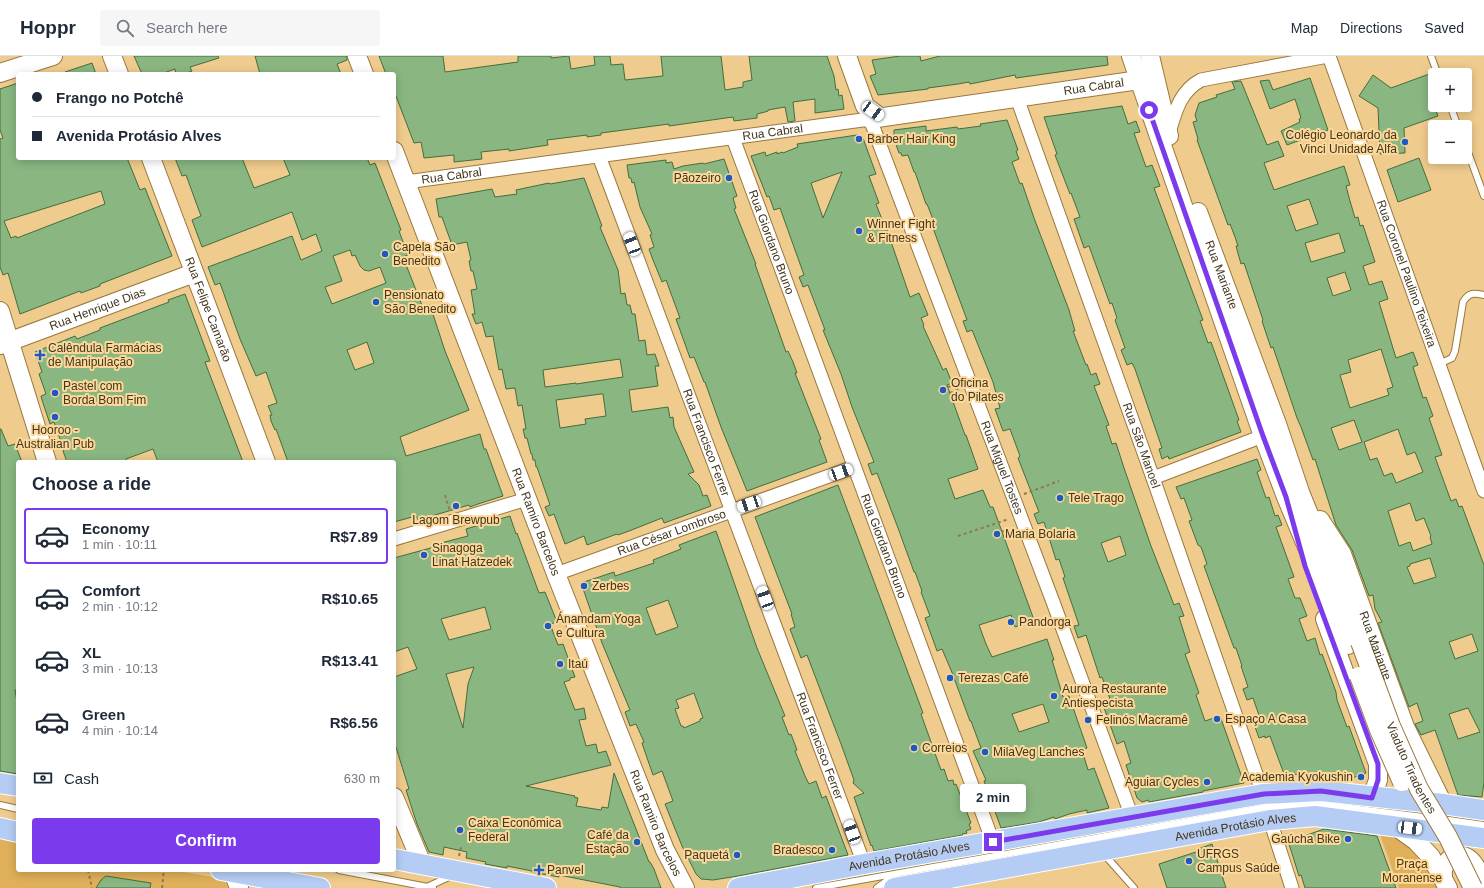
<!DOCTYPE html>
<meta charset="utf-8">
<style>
:root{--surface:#fff;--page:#f6f6f7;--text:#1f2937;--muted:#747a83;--line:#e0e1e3;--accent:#7c3aed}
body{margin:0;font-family:Helvetica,sans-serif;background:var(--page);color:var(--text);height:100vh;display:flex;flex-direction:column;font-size:15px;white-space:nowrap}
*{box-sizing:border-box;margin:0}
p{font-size:13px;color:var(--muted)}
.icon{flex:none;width:22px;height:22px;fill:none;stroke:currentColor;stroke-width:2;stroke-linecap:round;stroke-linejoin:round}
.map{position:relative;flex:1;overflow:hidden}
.side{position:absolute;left:16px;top:404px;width:380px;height:412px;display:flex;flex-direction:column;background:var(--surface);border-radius:4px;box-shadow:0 2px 10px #0003}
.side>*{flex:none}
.banner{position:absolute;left:16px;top:16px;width:380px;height:88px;border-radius:4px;box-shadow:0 2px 10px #0003;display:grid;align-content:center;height:88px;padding:0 16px;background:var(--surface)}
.fabs{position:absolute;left:1428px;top:12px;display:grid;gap:8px}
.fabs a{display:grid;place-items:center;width:44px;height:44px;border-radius:4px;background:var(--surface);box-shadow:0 2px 10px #0003;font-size:20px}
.end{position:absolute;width:18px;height:18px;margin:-9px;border:5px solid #7c3aed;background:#fff;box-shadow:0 0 0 2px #fff}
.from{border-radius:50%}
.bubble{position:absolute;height:28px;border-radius:4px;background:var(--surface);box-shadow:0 2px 10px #0003;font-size:13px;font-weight:600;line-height:28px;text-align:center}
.car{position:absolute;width:12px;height:24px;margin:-12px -6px;border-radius:5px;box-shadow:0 0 3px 1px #0007;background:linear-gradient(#fff 24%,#345 0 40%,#fff 0 76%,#345 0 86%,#fff 0)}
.banner b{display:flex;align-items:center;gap:14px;height:38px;font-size:15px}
.banner b+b{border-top:1px solid var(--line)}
.banner i{width:10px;height:10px;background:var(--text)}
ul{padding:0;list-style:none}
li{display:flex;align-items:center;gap:12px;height:56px;margin:0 8px 6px;padding:0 8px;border:2px solid transparent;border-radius:4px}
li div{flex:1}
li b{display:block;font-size:15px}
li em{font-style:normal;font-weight:600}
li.active{border-color:var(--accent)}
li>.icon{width:36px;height:36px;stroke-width:1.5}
h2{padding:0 16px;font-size:18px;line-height:48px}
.pay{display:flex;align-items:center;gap:10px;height:44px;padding:0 16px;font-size:15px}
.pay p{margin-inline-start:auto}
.button{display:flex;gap:8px;margin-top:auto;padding:8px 16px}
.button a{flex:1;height:46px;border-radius:4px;background:var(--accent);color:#fff;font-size:16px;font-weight:600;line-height:46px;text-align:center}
header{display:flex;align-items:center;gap:24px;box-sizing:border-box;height:56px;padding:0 20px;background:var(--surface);border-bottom:1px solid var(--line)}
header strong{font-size:19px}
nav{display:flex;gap:22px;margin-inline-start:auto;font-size:14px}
.search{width:280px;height:36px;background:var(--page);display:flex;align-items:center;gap:10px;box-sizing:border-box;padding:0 14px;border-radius:4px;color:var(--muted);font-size:15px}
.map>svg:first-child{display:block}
.green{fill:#dfaf59}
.building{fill:#89b681;stroke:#446e3c;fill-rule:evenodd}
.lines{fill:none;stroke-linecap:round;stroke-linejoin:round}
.lane-casing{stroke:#9a783c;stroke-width:8}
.street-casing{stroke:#9a783c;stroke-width:15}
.secondary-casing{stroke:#9a783c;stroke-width:20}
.primary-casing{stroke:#fff;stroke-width:22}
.path{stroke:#91794f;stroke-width:2;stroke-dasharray:3 3;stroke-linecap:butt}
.lane{stroke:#fff;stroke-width:6}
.street{stroke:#fff;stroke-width:13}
.secondary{stroke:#fff;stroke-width:18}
.primary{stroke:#b5ccf4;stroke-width:20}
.secondary-bridge-casing{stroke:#9a783c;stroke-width:20;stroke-linecap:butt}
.secondary-bridge{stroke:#fff;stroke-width:18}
.route{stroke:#7c3aed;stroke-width:5}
.poi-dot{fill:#1a5ac5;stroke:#fcd89a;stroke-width:1.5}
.labels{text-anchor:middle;stroke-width:4;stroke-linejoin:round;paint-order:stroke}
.street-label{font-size:12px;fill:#43351c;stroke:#fcd89a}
.poi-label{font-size:12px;fill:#43351c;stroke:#fcd89a;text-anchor:start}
.park-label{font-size:12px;fill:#4f3601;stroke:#fcd89a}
</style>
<header>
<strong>Hoppr</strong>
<div class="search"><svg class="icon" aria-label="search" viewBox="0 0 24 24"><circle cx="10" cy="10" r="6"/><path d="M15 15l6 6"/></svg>Search here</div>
<nav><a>Map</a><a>Directions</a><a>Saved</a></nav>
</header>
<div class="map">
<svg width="1484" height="832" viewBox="0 0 1484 832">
<rect width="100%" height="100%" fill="#efcb8d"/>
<g class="green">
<path d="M1378 773 1403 778 1445 832H1399Z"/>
<path d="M0 782 18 785V814H172L224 823 228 832H0Z"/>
</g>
<g class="building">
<path d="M134 0H218L219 2 190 11 192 15 184 18H176L175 13 161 18H142Z"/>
<path d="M255 0H347V4L337 8 341 18H260Z"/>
<path d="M379 0H443L445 16 518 6V0H551V2L569 0 571 13 595 9 594 0H610L611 9 623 8 625 24 663 20 661 0H721L725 34 743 31V26L752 24 749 0H827L834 20 836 34 838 33 839 40 842 39 844 53 815 57V43L793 46 795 65 788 66 785 51 768 54V55L765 56 757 58V62L734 65 733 61 669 70V68L601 77V79L587 81V79L547 84 548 89 509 95V93L481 96 482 103 454 106V99L424 102 421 86 414 87 394 35V18H386Z"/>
<path d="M900 0H920L921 5 940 0H1107L1108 9 1016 22 1015 19 970 28 969 26 958 28 928 32V33L878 39 870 20 876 18 872 4Z"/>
<path d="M92 7 96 18H66L65 16Z"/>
<path d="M1432 17 1435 22V33L1429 36 1438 60 1404 72 1405 97 1380 98 1378 52 1359 40 1373 19 1391 32Z"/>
<path d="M1310 22 1328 74 1287 89 1281 75 1300 66 1299 63 1301 62 1295 43 1270 53 1260 25 1269 24 1273 34Z"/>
<path d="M1241 25 1267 89 1278 85 1284 100 1264 107 1274 134 1344 110 1350 129 1346 130 1350 145 1355 162 1358 161 1360 170 1363 169 1375 206 1363 210 1369 229 1382 225 1388 243 1379 246 1396 302 1413 296 1418 309 1413 311 1423 342 1426 341 1433 360 1429 362 1442 399 1435 401 1451 445 1456 443 1459 451 1462 450 1484 509V726L1482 741 1458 739 1435 674 1421 679 1415 668 1423 665 1417 647 1409 651 1378 567 1382 566 1375 553 1373 539 1369 540 1352 494 1336 469 1315 403 1313 404 1301 371 1297 362 1273 291 1271 292 1262 265 1263 264 1244 207 1241 208 1236 190H1238L1235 181 1230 168 1228 169 1197 84 1198 83 1193 66 1197 65 1195 59 1199 47 1217 41 1216 39 1235 33 1232 26ZM1309 143 1318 168 1296 175 1287 150ZM1339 177 1345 196 1311 206 1305 187ZM1345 216 1351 234 1333 240 1327 222ZM1381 293 1393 331 1387 333 1389 339 1350 352 1340 319 1351 316 1348 304ZM1354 364 1362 386 1339 394 1331 372ZM1398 373 1407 399 1415 396 1423 416 1396 427 1392 417 1384 420 1377 402 1370 404 1364 386ZM1410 447 1416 465 1424 462 1431 480 1430 481 1432 488 1413 495 1410 486 1399 490 1388 455ZM1430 502 1436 521 1414 528 1407 511 1410 510V508ZM1472 578 1478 595 1455 603 1449 586ZM1468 652 1480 676 1458 683 1449 658Z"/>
<path d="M18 27V102H127L140 134 145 132 172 200 100 228V230L81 237 80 235 20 258 8 217 3 219 0 211V83L3 82 0 74V33ZM101 135 105 148 17 182 16 180 11 182 4 165Z"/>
<path d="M1122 50 1128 68 1136 65 1140 76 1134 77 1146 111 1152 109 1160 130 1154 132 1203 264 1200 265 1208 287 1211 286 1215 297 1239 364 1237 365 1241 376 1169 403 1168 400 1162 403 1159 393 1162 392 1135 313 1132 307 1127 309 1121 294 1125 292 1115 264 1117 262 1112 247 1110 248 1089 190 1084 192 1081 183 1074 163 1080 161 1071 137 1070 138 1055 99 1057 98 1044 61Z"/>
<path d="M1007 64 1018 94 1016 95 1019 103 1012 106 1020 128 1022 127 1034 162 1069 254 1075 275H1073L1086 309 1087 308 1091 319 1096 317 1098 323 1100 328 1094 330 1109 369 1106 370 1112 388 1116 387 1124 412 1151 490 1174 549 1179 547 1184 560 1179 561 1190 596 1185 598 1199 637 1196 639 1205 665 1220 660 1244 727 1203 735V736L1149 746 1148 744 1142 746 1137 742 1126 709 1131 707 1124 685 1117 688 1102 646 1110 643 1102 621 1100 622 1086 579 1078 582 1074 570 1079 569 1063 522 1065 521 1059 503 1056 504 1044 466 1038 468 1034 458 1039 456 1018 402 1020 400 1010 373 1003 375 995 353 1000 352 993 326 972 274 967 276 963 265 967 264 933 172 936 171 927 148H926L915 116H914L908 99 902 100 901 97H899L893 80H894V74L926 70V75L957 71 958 73 981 70 980 68ZM1120 480 1126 499 1108 506 1101 487Z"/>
<path d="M857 79 863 82 876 118 869 120 879 147 876 148 885 171H886L910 241 919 237 928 259 921 262 924 269 923 270 943 314 946 312 952 327 947 329 965 379H966L978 413 948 423 955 443 983 434 990 451H993L1034 564 1015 571 1011 559 979 569 986 588 992 601 1047 583 1054 604H1052L1063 641 1069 640 1087 692 1082 694 1088 714 1094 712 1109 752 1087 757V754L1069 758 1055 763 1054 761 1039 766 1001 772 984 725 986 724 973 695 981 692 971 665H970L951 614 942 593 937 595 932 581 925 562 930 560 921 536 922 535 915 516H914L898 472 877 417 872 419 868 408 874 406 852 351 841 318 823 274H825L808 229 803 231 799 221 804 219 780 152 774 154 769 140 767 141 751 100 765 96 766 100 777 96V98L782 96 783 97 798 91 797 88ZM842 116 823 162 811 127ZM1043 648 1049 666 1019 676 1012 658Z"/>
<path d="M175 102H242L254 132 290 119 283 102H367L370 109 375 107 401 174 399 175 408 199 403 201 423 252 430 249 445 295 469 354 400 381 406 400 480 378 484 393H486L503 440 478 448 470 451 469 449 418 464 416 460 394 466V406H288L276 373 275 374 271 365 270 359H272L268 350 277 347 266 316 256 320 240 283 220 227 215 229 208 211 292 180 301 204 322 195 316 178 302 184 292 156 202 191 192 164 201 160 186 119 182 120ZM350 194 352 200 355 199 360 210 364 214 369 215 380 211 386 227 332 248 325 231 342 225 333 200ZM367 286 374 307 355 314 347 294Z"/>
<path d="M1419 102 1431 134 1398 146 1387 114Z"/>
<path d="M724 103 737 140 733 142 736 152 734 153 756 208H755L786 296 788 295 793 306 797 317H795L821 383 819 384 827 406 747 435 721 371 705 326H704L694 301 690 302 685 288 676 263 680 262 666 224 662 226 653 204 649 193 654 191 650 179 652 178 640 151 634 126 632 127 631 122H629L627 109 666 104V107L672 106 674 113 683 110 703 107 704 108Z"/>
<path d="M584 122 602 170 600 171 618 214 621 238 625 237 627 249H630L632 258H635L639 285 645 284 647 299 655 298 659 310H655L658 330 629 334 632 356 668 351 670 362 673 361 674 371 694 416 688 418 699 429 703 440 707 439 711 450 664 467 662 462 629 475 618 479 617 478 587 489 584 480 565 488 554 458 549 460 545 451 550 449 537 411H536L535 404H533L532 398H531L527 382H525L523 373H526L522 349 518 350 515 332 506 333 502 313 499 314 493 280 486 281 482 266 476 268 472 258H475L471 234 477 233 473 215H471L469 205 471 204 467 186 452 189 442 161H439L436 143 492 133 495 141 517 138 516 134 549 127 550 128ZM620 303 623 321 576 328V327L545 331 543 314ZM601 338H603L606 360 585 363 586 368 560 372 556 344Z"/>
<path d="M185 238 210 305 205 306 243 406H158L153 393 126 403 127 406H67L63 395 64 394 54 366 50 368 42 344 41 340 46 338 39 318 42 316 35 296 75 280 77 283 100 274V272L169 246 168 244Z"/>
<path d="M0 373H1L8 390 15 388 22 406H18V634H15L18 652V718L0 715Z"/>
<path d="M1257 403 1261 414 1257 416 1266 442 1269 441 1275 460 1278 459 1282 469 1276 471 1294 521 1288 523 1295 542H1300L1307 560 1299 563 1307 585 1315 582 1320 599 1322 598 1336 636 1337 644 1347 671 1349 670 1366 717 1347 724 1308 719 1284 718 1270 680 1265 682V680L1259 682 1254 668 1261 665 1253 642 1247 644 1243 633 1248 631 1241 610H1242L1236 592H1234L1204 510 1207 508 1201 491 1198 489 1189 465 1192 464 1184 442 1181 443 1176 431Z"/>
<path d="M838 429 923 657 921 658 941 714 944 713 948 725 953 724 954 729 956 728 971 767 969 768 971 773 966 775 967 777 962 778 963 779 874 795 872 789 871 790 854 741 864 737 853 727 854 724 841 688 807 599 801 602 790 573 795 571 791 558H792L755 461Z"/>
<path d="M510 460 516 478 517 477 539 537 545 536 557 566 550 568 558 589 563 588 575 621 570 622V624L564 626 575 654 584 652 586 663 579 664 586 690 596 688 598 697 606 695 611 709 526 730 575 740 574 741 578 742 576 750 601 754 602 751 608 752 614 717 649 806H650L654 813 661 832H620V831L559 819V821L532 816V815L507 810V812L485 808 486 806 466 802 467 796 444 791 443 799 429 796 417 768 406 734 409 733 394 685V621L417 613 408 591 394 596V502L438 490 437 488 468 480 466 473ZM485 551 491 573 449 584 441 563ZM474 611 468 628 463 672 446 618Z"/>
<path d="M716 475 757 592 785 660 782 661 789 679 791 678 797 694 795 695 805 720 809 728 816 725 822 742 826 740 848 799 738 820 713 824 701 823 696 818 682 790 665 748 673 745 662 715 653 719 644 693 642 687 644 686 636 668 630 670 625 656 630 654 602 587 581 527 614 516 615 520 654 507 653 504 681 493 679 489ZM668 544 678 571 656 579 646 552ZM694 637 703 662 700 663V665L684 672 683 670H681L675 653 679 652 676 644Z"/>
<path d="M1324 773 1377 780 1396 832H1305L1301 819 1299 820 1289 788 1290 785Z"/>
<path d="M1212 788 1226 832H1167L1159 808 1199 795 1198 793Z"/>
<path d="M106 820 151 827 150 832H96L101 824Z"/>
</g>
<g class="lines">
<g class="lane-casing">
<g id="lane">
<path d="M1431 0 1438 19"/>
<path d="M1450 49 1458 71"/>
<path d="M1465 88 1484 140"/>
<path d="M1439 308 1452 302 1455 295 1463 246C1469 236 1474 237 1484 239"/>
<path d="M0 749 18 753"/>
<path d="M1442 763 1484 769"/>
<path d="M1103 797 1134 832"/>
<path d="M339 814 433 832"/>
<path d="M427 831 451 820"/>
<path d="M816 832 1267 751 1318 748 1432 762"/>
<path d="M877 832 896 818"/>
</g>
</g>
<g class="street-casing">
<g id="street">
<path id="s1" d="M1329 0 1484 435"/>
<path id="s2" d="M1017 42 1153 422 1263 738"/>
<path d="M1169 77C1175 56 1180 35 1201 24L1328 0"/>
<path id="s3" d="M733 82 993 786"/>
<path id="s4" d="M599 100 864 808"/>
<path id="s5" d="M406 126 870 63 1053 546 1132 761"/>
<path d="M1153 422 1263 380"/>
<path d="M394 483 527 443"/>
<path id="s6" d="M556 518 854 411"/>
<path d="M1270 764 1292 832"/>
</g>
</g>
<g class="secondary-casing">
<g id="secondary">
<path d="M112 0 119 18"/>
<path d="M357 0 364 18"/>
<path d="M847 0 865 50 880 61"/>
<path d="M1131 0 1263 380 1286 441 1348 589"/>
<path d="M1150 0 1169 80"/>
<path d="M0 17 53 0"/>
<path id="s7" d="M870 63 1139 24"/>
<path id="s8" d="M394 95 556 518 665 794 685 832"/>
<path id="s9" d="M151 102 266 406"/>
<path id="s10" d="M1198 156 1277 368 1300 436 1360 586"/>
<path d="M0 255 47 406"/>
<path id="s11" d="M0 289 194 217"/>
<path id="s12" d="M1320 464 1342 498 1405 671 1443 748"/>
<path d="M1325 563 1378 708V724L1372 741"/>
<path d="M394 741 422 808"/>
<path d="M1395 770 1416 785 1431 801 1448 832"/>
<path d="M233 816 239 832"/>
<path d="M1443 821C1441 807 1455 793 1469 803 1476 808 1480 820 1484 828"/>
</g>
</g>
<g class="primary-casing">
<g id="primary">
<path d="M0 727 18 730"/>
<path d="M0 772 18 776"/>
<path d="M394 803 546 832"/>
<path d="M221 814 320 832"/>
<path id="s13" d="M738 832 864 808 1263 738 1321 735 1443 748 1484 754"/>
<path id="s14" d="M894 832 1270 764 1315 760 1484 782"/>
</g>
</g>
<g class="path">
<path d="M948 331 958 328"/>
<path d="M950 337 960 333"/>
<path d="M952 342 962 338"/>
<path d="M1024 438 1059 425"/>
<path d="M445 439 450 455"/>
<path d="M1001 476 1013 473"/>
<path d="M958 480 1009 463"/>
<path d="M459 800 461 791"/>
<path d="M88 814 92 832"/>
<path d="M162 832 164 814"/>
</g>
<use href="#lane" class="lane"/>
<use href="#street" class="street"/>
<use href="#secondary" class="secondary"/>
<use href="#primary" class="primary"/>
<g class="secondary-bridge-casing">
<g id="secondary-bridge">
<path id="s15" d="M1360 586 1391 670 1419 733 1448 781 1473 832"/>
<path d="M1359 620 1379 674 1402 726"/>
</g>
</g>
<use href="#secondary-bridge" class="secondary-bridge"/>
</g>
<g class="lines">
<path class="route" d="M993 786 1264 738 1321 735 1372 742 1378 724V708L1305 510 1286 441 1263 380 1149 54"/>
</g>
<g class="poi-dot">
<circle cx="859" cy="83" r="4"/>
<circle cx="1405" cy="86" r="4"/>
<circle cx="729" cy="122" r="4"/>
<circle cx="859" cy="175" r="4"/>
<circle cx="385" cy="198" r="4"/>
<circle cx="376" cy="246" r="4"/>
<path d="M38 293h4v4h4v4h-4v4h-4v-4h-4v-4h4z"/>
<circle cx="943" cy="334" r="4"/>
<circle cx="55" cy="337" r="4"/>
<circle cx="55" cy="361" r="4"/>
<circle cx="1060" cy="442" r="4"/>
<circle cx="456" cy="450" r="4"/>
<circle cx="997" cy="478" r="4"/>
<circle cx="424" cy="499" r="4"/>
<circle cx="584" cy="530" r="4"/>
<circle cx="1011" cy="566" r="4"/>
<circle cx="548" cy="570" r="4"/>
<circle cx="560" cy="608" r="4"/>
<circle cx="950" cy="622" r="4"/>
<circle cx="1054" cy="640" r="4"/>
<circle cx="1217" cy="663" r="4"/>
<circle cx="1088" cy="664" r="4"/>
<circle cx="914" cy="692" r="4"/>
<circle cx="985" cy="696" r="4"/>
<circle cx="1361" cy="721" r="4"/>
<circle cx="1207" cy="726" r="4"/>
<circle cx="460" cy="774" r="4"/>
<circle cx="1348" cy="783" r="4"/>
<circle cx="637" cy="786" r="4"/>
<circle cx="832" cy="794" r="4"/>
<circle cx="737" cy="799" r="4"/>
<circle cx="1189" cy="805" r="4"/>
<path d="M537 808h4v4h4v4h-4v4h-4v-4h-4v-4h4z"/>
</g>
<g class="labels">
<g class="street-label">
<text dy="4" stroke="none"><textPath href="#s7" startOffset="226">Rua Cabral</textPath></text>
<text dy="4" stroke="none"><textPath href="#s5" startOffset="370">Rua Cabral</textPath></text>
<text dy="4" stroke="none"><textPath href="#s5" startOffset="46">Rua Cabral</textPath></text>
<text dy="4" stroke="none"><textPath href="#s3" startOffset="111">Rua Giordano Bruno</textPath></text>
<text dy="4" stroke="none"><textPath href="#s1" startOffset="231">Rua Coronel Paulino Teixeira</textPath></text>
<text dy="4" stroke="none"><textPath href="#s10" startOffset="67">Rua Mariante</textPath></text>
<text dy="4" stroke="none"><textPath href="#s11" startOffset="104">Rua Henrique Dias</textPath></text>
<text dy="4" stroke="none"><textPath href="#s9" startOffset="162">Rua Felipe Camarão</textPath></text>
<text dy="4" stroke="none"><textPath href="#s4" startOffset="306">Rua Francisco Ferrer</textPath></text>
<text dy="4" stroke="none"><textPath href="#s2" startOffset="369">Rua São Manoel</textPath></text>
<text dy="4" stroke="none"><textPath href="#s5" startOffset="841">Rua Miguel Tostes</textPath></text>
<text dy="4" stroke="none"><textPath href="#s8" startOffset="397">Rua Ramiro Barcelos</textPath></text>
<text dy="4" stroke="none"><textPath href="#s6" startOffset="123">Rua César Lombroso</textPath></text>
<text dy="4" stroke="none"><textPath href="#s3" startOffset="435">Rua Giordano Bruno</textPath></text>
<text dy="4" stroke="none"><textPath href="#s12" startOffset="138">Rua Mariante</textPath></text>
<text dy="4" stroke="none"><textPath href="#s4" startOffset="630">Rua Francisco Ferrer</textPath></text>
<text dy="4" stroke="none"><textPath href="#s15" startOffset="136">Viaduto Tiradentes</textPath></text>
<text dy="4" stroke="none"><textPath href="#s8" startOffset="721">Rua Ramiro Barcelos</textPath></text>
<text dy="4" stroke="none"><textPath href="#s14" startOffset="347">Avenida Protásio Alves</textPath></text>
<text dy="4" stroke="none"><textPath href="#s13" startOffset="174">Avenida Protásio Alves</textPath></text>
</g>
<g class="poi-label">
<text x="1397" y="83" text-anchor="end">Colégio Leonardo da<tspan x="1397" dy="14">Vinci Unidade Alfa</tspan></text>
<text x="867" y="87">Barber Hair King</text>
<text x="721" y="126" text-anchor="end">Pãozeiro</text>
<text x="867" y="172">Winner Fight<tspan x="867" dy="14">&amp; Fitness</tspan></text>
<text x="393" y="195">Capela São<tspan x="393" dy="14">Benedito</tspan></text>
<text x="384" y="243">Pensionato<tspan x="384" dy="14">São Benedito</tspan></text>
<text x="48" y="296">Calêndula Farmácias<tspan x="48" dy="14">de Manipulação</tspan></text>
<text x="951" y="331">Oficina<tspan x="951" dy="14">do Pilates</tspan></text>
<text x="63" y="334">Pastel com<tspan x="63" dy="14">Borda Bom Fim</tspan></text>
<text x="55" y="378" text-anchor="middle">Hooroo -<tspan x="55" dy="14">Australian Pub</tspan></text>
<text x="1068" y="446">Tele Trago</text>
<text x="456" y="468" text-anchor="middle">Lagom Brewpub</text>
<text x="1005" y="482">Maria Bolaria</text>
<text x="432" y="496">Sinagoga<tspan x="432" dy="14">Linat Hatzedek</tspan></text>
<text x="592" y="534">Zerbes</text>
<text x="556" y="567">Ánamdam Yoga<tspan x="556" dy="14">e Cultura</tspan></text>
<text x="1019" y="570">Pandorga</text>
<text x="568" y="612">Itaú</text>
<text x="958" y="626">Terezas Café</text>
<text x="1062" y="637">Aurora Restaurante<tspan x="1062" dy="14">Antiespecista</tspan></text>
<text x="1225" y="667">Espaço A Casa</text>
<text x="1096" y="668">Felinós Macramê</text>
<text x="922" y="696">Correios</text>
<text x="993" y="700">MilaVeg Lanches</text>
<text x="1353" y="725" text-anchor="end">Academia Kyokushin</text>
<text x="1199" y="730" text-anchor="end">Aguiar Cycles</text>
<text x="468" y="771">Caixa Econômica<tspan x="468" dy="14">Federal</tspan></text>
<text x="629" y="783" text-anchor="end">Café da<tspan x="629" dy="14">Estação</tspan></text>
<text x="1340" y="787" text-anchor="end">Gaúcha Bike</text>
<text x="824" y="798" text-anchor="end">Bradesco</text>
<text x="1197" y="802">UFRGS<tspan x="1197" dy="14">Campus Saúde</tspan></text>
<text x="729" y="803" text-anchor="end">Paquetá</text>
<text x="547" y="818">Panvel</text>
</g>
<g class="park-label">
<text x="1412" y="812">Praça<tspan x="1412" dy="14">Moranense</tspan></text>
</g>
</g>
</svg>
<div class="fabs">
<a>+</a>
<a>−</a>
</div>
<i class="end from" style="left:1149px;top:54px"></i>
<i class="end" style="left:993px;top:786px"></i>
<div class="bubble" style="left:960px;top:728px;width:66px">2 min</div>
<i class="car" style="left:873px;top:55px;rotate:126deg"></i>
<i class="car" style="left:632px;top:188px;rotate:339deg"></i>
<i class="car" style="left:841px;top:416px;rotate:70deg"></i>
<i class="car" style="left:749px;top:448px;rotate:251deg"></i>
<i class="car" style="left:765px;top:542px;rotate:340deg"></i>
<i class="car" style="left:1410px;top:772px;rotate:97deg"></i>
<i class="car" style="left:852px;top:776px;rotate:340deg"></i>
<div class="banner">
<b><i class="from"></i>Frango no Potchê</b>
<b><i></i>Avenida Protásio Alves</b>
</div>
<section class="side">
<h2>Choose a ride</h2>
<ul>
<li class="active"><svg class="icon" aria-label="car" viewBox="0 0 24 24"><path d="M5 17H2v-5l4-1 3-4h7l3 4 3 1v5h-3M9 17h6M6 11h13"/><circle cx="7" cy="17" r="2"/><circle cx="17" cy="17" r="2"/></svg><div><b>Economy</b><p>1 min · 10:11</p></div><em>R$7.89</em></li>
<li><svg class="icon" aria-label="car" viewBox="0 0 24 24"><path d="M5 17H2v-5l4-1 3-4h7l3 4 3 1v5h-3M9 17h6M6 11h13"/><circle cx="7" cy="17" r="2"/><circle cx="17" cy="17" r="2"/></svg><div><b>Comfort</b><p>2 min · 10:12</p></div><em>R$10.65</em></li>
<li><svg class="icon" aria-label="car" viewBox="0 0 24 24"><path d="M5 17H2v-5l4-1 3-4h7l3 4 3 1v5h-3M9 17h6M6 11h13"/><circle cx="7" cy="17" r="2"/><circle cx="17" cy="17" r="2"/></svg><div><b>XL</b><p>3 min · 10:13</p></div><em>R$13.41</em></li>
<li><svg class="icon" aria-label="car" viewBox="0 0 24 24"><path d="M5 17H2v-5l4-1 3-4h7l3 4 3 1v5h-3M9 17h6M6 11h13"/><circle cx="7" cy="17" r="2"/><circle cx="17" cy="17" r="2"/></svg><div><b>Green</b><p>4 min · 10:14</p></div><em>R$6.56</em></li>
</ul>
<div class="pay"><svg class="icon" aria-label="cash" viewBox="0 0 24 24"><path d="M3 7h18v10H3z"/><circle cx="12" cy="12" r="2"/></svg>Cash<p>630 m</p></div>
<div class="button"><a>Confirm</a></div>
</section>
</div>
